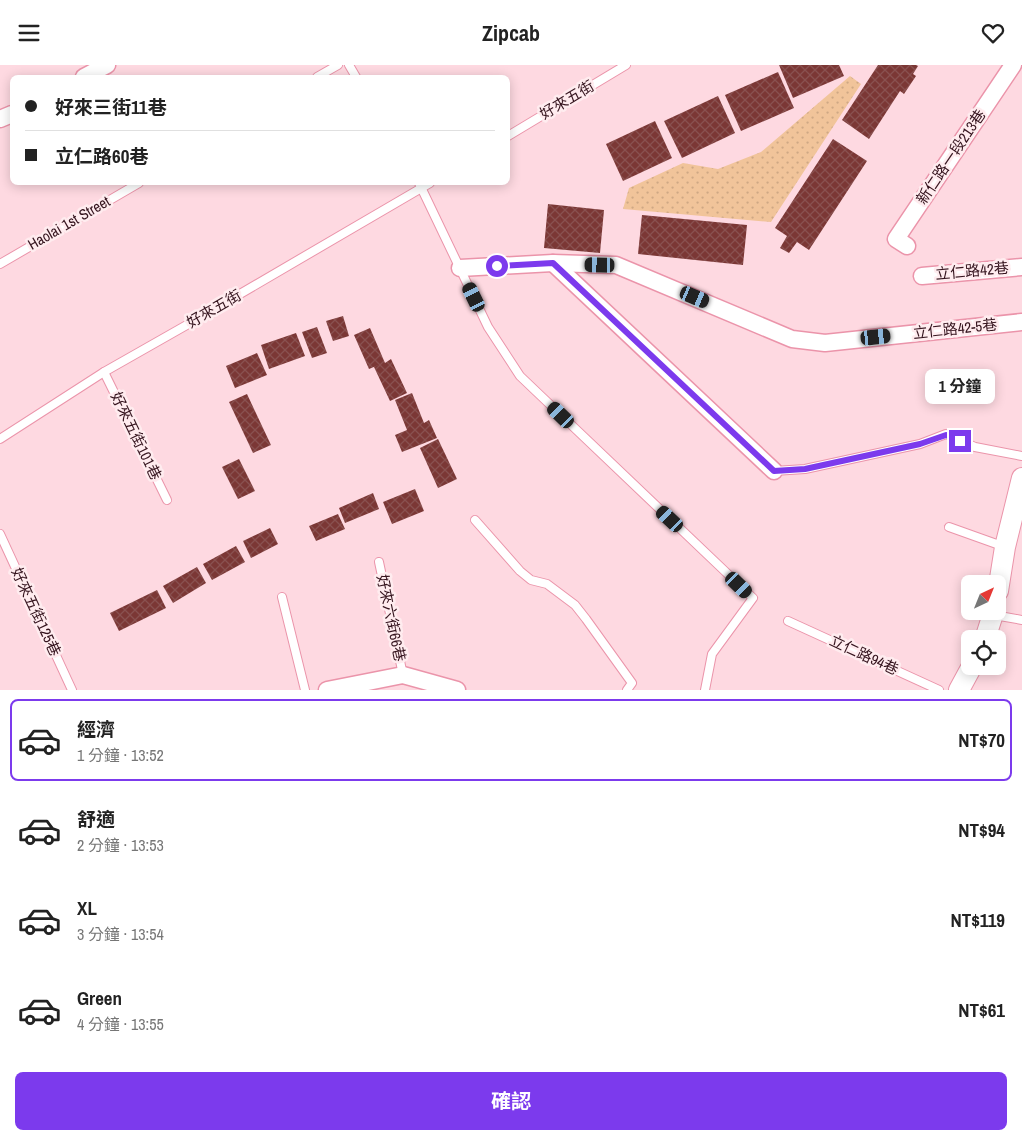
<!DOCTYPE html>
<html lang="zh-TW">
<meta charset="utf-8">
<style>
:root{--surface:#fff;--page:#f2f2f2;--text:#222;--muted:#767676;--line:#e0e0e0;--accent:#7c3aed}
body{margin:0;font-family:"Archivo Narrow","Noto Sans TC",sans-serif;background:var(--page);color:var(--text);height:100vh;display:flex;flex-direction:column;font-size:19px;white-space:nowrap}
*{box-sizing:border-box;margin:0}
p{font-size:16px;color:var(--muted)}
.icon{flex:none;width:28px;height:28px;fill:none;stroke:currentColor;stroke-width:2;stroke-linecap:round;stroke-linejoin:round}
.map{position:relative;height:625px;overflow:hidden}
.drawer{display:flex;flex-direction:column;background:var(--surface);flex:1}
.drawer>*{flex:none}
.top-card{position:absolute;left:10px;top:10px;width:500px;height:110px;border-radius:8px;box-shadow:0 2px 12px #0003;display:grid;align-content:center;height:110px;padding:0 15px;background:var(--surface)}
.needle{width:32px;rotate:43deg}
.fabs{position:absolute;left:961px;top:510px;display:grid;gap:10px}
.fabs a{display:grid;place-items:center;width:45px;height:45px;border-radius:8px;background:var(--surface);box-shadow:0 2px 12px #0003;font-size:25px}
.end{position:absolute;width:22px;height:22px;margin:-11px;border:6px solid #7c3aed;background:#fff;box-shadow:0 0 0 2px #fff}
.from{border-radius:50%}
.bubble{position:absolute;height:35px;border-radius:8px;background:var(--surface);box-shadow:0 2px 12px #0003;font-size:16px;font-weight:700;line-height:35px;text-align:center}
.car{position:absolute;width:15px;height:30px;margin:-15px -8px;border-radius:6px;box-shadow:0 0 4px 1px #0007;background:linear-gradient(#222 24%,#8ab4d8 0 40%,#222 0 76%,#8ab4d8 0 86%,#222 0)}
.top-card b{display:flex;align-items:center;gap:18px;height:48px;font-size:19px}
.top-card b+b{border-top:1px solid var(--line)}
.top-card i{width:12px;height:12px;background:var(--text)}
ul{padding:9px 0 0;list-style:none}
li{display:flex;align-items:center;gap:15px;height:82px;margin:0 10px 8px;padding:0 5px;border:2px solid transparent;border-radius:8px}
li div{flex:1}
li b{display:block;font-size:19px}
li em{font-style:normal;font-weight:700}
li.active{border-color:var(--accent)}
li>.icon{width:45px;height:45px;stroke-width:1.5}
.action{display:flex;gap:10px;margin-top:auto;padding:10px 15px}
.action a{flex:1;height:58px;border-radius:8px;background:var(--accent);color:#fff;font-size:20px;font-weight:700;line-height:58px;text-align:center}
header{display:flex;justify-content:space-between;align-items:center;height:65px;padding:0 15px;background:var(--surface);font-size:22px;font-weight:700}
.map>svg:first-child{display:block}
.grass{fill:url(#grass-dots)}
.building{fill:url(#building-cross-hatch)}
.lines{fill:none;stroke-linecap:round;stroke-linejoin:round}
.service-casing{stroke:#eb94aa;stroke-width:10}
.minor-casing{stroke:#eb94aa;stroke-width:19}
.tertiary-casing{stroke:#eb94aa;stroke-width:22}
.service{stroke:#fff;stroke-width:8}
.minor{stroke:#fff;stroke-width:16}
.tertiary{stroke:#fff;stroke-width:20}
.route{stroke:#7c3aed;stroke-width:6}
.labels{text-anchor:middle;stroke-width:5;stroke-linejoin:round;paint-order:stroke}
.street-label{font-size:15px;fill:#35141e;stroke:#ffecef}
</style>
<header><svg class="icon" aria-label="menu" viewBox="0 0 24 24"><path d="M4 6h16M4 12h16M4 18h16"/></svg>Zipcab<svg class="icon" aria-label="heart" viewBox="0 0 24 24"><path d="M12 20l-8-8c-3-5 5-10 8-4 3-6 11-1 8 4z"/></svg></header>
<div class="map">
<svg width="1022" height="625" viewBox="0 0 1022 625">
<defs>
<pattern id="grass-dots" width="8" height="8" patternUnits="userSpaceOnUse" patternTransform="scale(1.25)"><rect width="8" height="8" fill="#f1c49a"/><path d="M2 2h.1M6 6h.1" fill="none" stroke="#cfa884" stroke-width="1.8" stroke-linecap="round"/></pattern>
<pattern id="building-cross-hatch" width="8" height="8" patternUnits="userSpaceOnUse" patternTransform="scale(1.25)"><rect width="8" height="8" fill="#7b3735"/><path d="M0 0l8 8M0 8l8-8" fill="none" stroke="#895150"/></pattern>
</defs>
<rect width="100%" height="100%" fill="#fed9e1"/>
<path class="grass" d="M850 11 861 19 771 157 623 144 629 123 683 98 718 104 761 87Z"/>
<g class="building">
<path d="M779 0H839L844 11 793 33Z"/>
<path d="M878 0H916L918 1 913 9 916 11 904 29 900 26 869 74 842 55Z"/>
<path d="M778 7 794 43 741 66 725 30Z"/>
<path d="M718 31 735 68 682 93 664 56Z"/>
<path d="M655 56 672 93 623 116 606 79Z"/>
<path d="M833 74 867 96 809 185 797 177 789 188 780 183 787 171 775 163Z"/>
<path d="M548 139 604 145 600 188 544 183Z"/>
<path d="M642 150 747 160 743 200 638 189Z"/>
<path d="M343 251 349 271 333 276 326 256Z"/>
<path d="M317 262 327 288 312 293 302 267Z"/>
<path d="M370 263 385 298 391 294 407 328 390 336 374 302 381 299 369 304 354 270Z"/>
<path d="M296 268 305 291 269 304 261 280Z"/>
<path d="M257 288 267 310 235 323 226 301Z"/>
<path d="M412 328 424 358 429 355 437 373 402 387 395 370 407 365 395 335Z"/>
<path d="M247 329 271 380 253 388 229 337Z"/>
<path d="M438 374 457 414 438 423 420 383Z"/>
<path d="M239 394 255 426 238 434 222 402Z"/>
<path d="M415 424 424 446 392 459 383 437Z"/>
<path d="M373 428 379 444 345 458 339 443Z"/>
<path d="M338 449 345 464 316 476 309 461Z"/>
<path d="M270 463 278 479 251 493 243 476Z"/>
<path d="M236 481 245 497 212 515 203 499Z"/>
<path d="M197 502 206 518 173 538 163 521Z"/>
<path d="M157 525 166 543 119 566 110 548Z"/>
</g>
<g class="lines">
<g class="service-casing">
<g id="service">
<path d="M349 0 356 12"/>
<path d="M317 12 338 0"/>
<path d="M508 71 626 0"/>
<path d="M419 118 488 262 520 311 753 533 712 589 705 625"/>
<path d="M0 199 139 118"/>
<path d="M104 307 167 435"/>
<path d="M0 374 104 307 192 257 430 118"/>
<path d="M774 406 805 404 920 379 946 369 975 382 1022 391"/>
<path d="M475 455 520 506 531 515 547 519 575 540 586 554 632 618 627 625"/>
<path d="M949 462 1005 482"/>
<path d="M0 469 72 625"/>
<path d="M379 497 403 610"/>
<path d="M282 532 305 625"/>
<path d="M994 550 1022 555"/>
<path d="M788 556 939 625"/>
</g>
</g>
<g class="minor-casing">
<g id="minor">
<path d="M84 12 107 0"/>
<path d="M0 54 12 49"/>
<path d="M907 181 896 174 1013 0"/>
<path d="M553 198 774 406"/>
<path d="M460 203 553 198 616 200 792 274 825 278 1022 257"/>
<path d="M922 211 1022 202"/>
<path d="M327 625 403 610 457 625"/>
</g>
</g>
<g class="tertiary-casing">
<g id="tertiary">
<path d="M998 526 1005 482 1022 413"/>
<path d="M985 574 994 546"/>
<path d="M959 625 972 601"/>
</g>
</g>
<use href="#service" class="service"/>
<use href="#minor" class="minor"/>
<use href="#tertiary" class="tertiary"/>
</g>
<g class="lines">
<path class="route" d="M497 201 553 198 774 406 805 404 920 379 946 370 960 376"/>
</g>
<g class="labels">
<g class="street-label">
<text transform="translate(567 35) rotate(-31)" y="5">好來五街</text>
<text transform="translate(951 92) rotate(-56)" y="5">新仁路一段213巷</text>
<text transform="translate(69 158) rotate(-30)" y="5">Haolai 1st Street</text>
<text transform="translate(972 206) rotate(-5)" y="5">立仁路42巷</text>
<text transform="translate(214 244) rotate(-30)" y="5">好來五街</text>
<text transform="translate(955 264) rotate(-6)" y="5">立仁路42-5巷</text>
<text transform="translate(136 371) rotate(64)" y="5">好來五街101巷</text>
<text transform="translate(36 547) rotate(65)" y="5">好來五街125巷</text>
<text transform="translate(391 553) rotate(78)" y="5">好來六街66巷</text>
<text transform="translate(864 590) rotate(25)" y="5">立仁路94巷</text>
</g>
</g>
</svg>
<div class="fabs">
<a><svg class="needle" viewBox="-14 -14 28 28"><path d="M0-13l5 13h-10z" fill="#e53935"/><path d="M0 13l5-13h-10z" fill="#767676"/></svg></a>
<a><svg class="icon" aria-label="locate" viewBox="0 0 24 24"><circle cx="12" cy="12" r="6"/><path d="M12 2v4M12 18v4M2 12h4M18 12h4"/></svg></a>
</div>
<i class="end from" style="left:497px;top:201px"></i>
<i class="end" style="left:960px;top:376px"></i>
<div class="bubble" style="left:925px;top:304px;width:70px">1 分鐘</div>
<i class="car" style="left:600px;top:200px;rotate:271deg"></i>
<i class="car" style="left:474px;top:232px;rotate:334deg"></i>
<i class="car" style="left:695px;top:232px;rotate:113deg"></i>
<i class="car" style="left:876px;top:272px;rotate:84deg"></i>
<i class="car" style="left:561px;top:350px;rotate:314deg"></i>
<i class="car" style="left:670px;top:454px;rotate:313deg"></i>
<i class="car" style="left:739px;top:520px;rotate:134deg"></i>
<div class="top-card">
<b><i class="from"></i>好來三街11巷</b>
<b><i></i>立仁路60巷</b>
</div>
</div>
<section class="drawer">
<ul>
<li class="active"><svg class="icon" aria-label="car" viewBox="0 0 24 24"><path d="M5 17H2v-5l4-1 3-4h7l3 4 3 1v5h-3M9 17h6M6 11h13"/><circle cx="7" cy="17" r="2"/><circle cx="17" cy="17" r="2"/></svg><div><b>經濟</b><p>1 分鐘 · 13:52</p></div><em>NT$70</em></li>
<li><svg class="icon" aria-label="car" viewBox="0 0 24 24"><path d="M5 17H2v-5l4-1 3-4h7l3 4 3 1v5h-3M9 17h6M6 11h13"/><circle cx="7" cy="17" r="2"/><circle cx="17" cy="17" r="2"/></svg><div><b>舒適</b><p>2 分鐘 · 13:53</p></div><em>NT$94</em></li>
<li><svg class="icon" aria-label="car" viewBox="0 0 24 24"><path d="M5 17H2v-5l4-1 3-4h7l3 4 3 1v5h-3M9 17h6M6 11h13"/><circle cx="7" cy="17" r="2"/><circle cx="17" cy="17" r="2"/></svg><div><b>XL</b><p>3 分鐘 · 13:54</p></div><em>NT$119</em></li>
<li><svg class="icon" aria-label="car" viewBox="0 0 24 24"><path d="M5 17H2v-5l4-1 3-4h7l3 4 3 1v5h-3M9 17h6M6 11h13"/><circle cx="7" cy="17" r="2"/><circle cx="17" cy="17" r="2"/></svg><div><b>Green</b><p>4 分鐘 · 13:55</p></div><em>NT$61</em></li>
</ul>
<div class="action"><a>確認</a></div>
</section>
